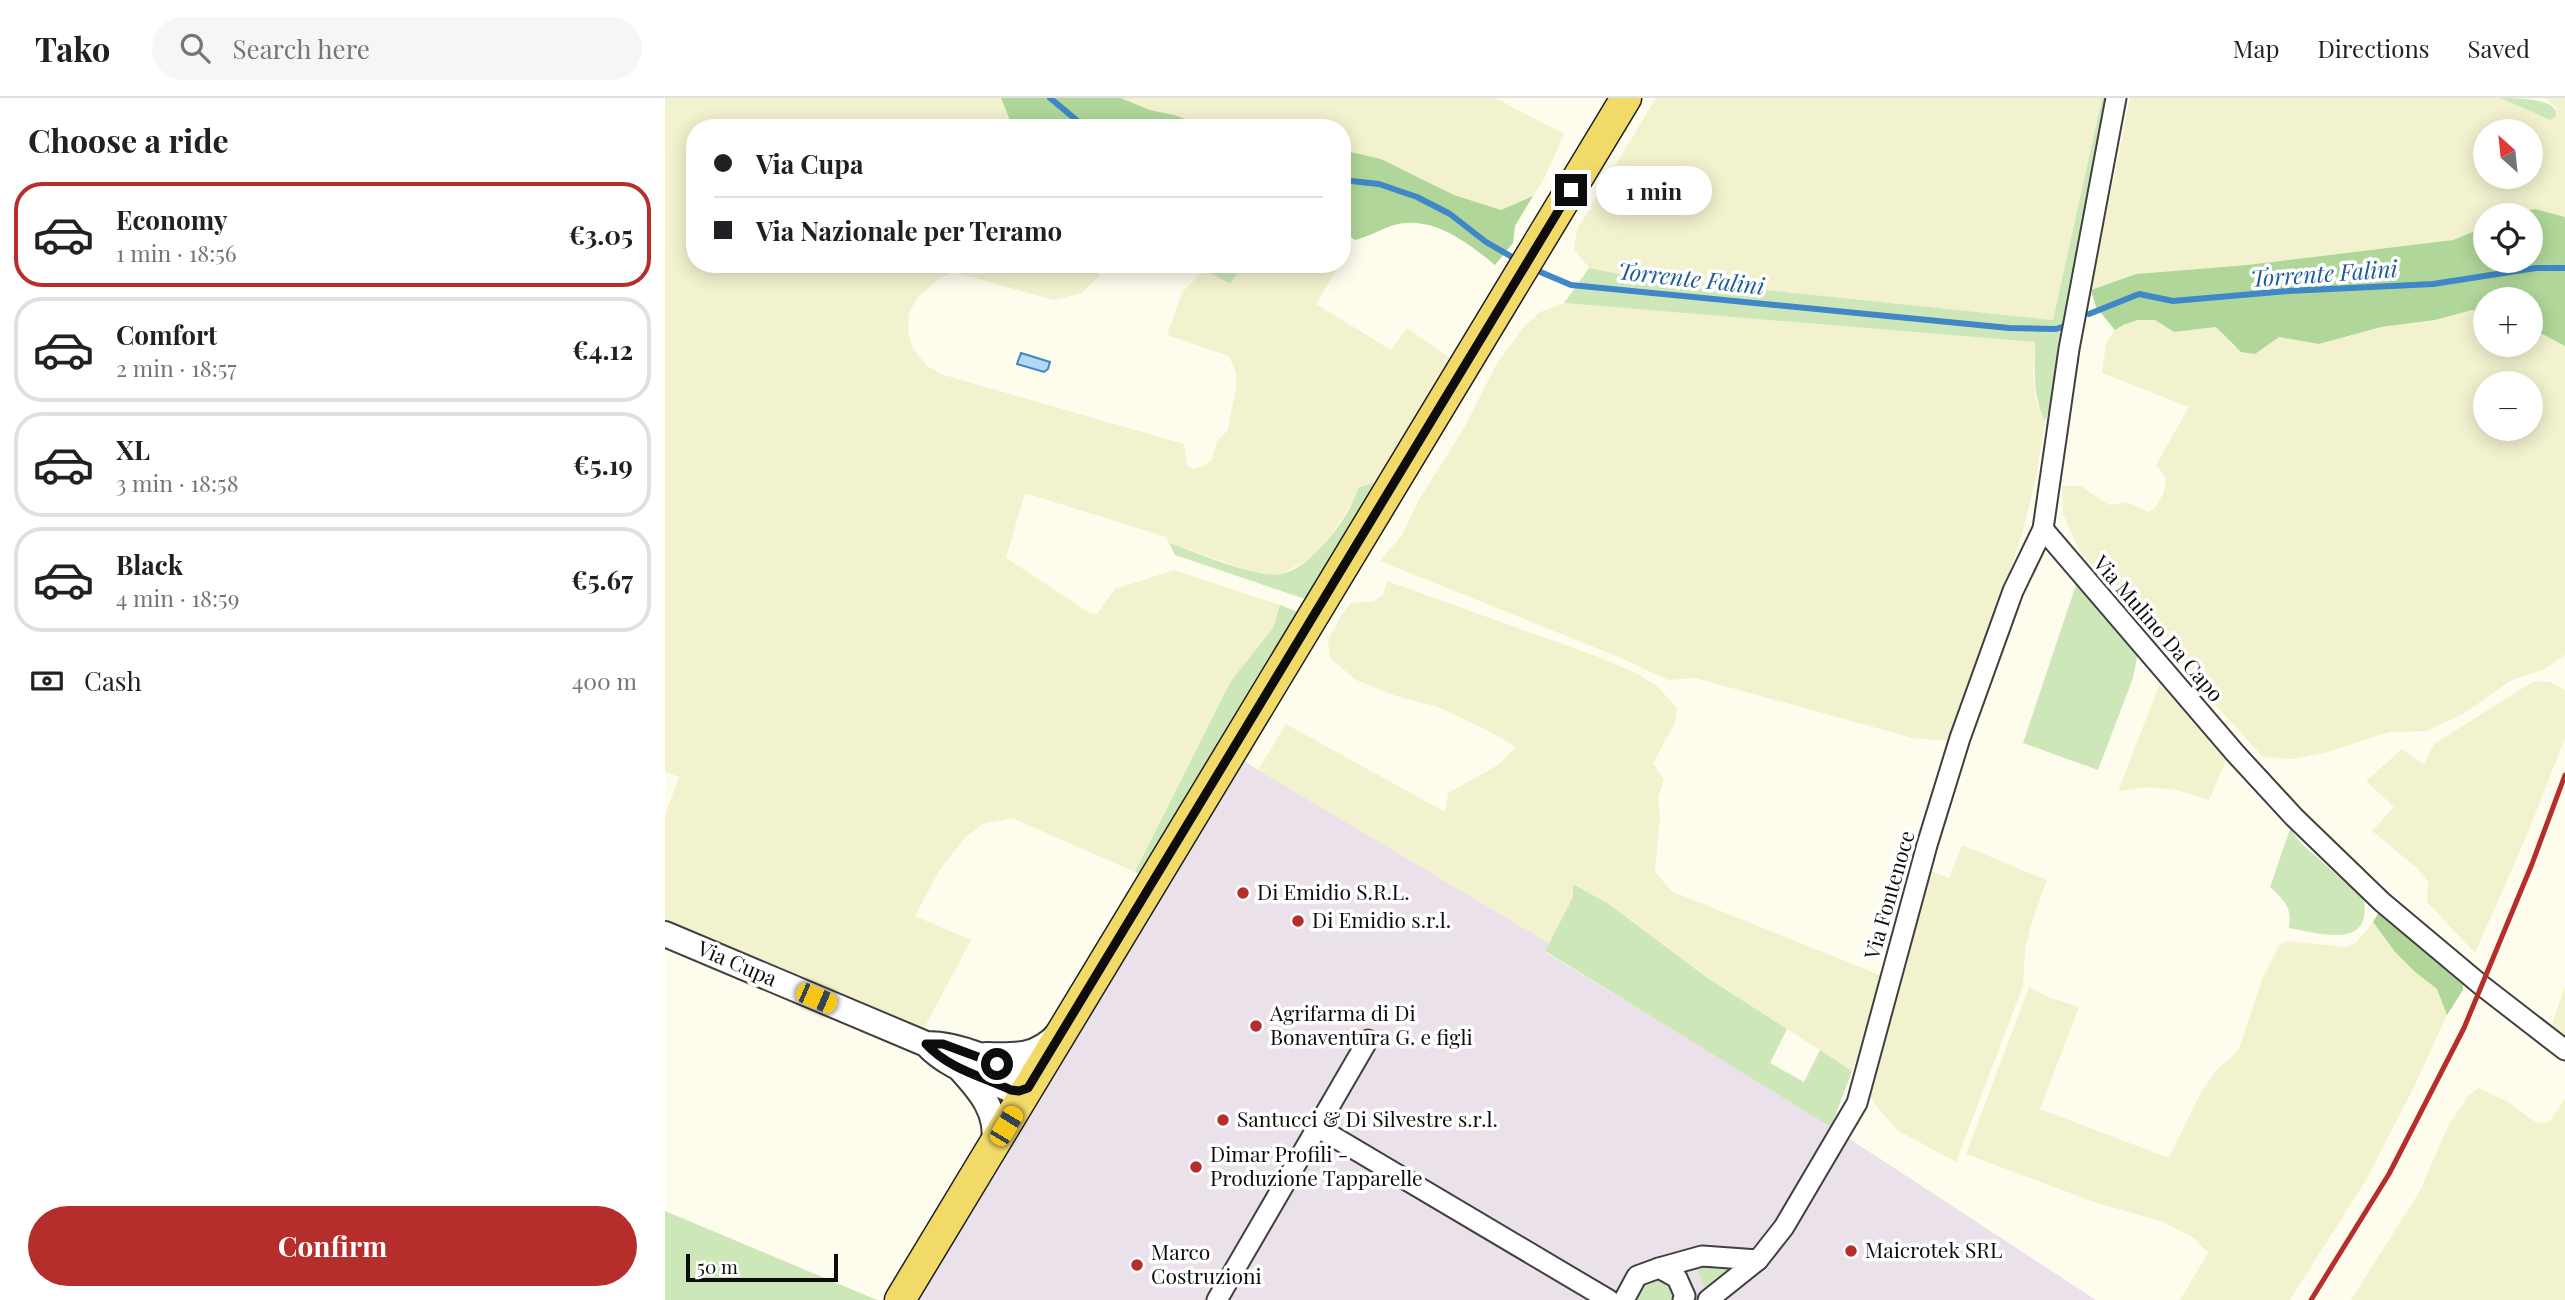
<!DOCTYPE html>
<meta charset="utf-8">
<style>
:root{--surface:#fff;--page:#f6f6f6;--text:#202124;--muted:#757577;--line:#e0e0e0;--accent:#b62e2b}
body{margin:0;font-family:"Playfair Display",serif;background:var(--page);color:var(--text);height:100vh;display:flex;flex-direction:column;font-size:26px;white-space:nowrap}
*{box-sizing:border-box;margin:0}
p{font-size:23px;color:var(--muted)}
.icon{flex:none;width:38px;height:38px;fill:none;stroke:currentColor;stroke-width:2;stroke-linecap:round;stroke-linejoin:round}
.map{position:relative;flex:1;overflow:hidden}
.sheet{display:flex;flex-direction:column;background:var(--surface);width:665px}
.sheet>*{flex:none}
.banner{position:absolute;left:21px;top:21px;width:665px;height:154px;border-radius:28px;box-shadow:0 4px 18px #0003;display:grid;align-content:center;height:154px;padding:0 28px;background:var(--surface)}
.needle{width:46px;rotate:333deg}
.fabs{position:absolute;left:1808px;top:21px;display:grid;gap:14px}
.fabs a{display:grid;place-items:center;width:70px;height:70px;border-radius:50%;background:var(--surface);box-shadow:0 4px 18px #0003;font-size:35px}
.scale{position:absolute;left:21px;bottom:18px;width:152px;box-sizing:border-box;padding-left:7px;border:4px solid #0d0d0d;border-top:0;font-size:19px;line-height:24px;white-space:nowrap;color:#0d0d0d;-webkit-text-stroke:5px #fff;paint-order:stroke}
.end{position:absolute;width:32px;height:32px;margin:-16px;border:9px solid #0d0d0d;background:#fff;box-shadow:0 0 0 4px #fff}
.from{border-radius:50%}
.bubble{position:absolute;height:49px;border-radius:24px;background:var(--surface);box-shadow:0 4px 18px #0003;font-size:23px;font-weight:700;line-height:49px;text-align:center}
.car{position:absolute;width:21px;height:42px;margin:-21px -10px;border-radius:9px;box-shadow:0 0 5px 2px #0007;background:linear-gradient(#f5c518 24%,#345 0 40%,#f5c518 0 76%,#345 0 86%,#f5c518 0)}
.banner b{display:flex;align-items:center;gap:24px;height:66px;font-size:26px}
.banner b+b{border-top:2px solid var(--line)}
.banner i{width:18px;height:18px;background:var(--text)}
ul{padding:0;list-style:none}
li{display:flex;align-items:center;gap:21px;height:105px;margin:0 14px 10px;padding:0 14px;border:4px solid var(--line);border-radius:28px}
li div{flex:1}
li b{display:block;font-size:26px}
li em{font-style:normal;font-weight:700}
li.active{border-color:var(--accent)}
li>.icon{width:63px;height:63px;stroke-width:1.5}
h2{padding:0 28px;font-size:32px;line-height:84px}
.pay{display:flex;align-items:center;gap:18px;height:77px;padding:0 28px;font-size:26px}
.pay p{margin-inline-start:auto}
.button{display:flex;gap:14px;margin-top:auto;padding:14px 28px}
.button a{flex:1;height:80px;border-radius:42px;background:var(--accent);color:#fff;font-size:28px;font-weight:700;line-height:80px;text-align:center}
header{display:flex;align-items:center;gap:42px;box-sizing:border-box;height:98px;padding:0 35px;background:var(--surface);border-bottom:2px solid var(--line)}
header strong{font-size:33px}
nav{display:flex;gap:38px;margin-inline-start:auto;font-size:24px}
.search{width:490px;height:63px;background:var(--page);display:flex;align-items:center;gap:18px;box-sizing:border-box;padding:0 24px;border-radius:38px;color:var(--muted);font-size:26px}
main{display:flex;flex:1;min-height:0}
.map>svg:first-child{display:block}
.industrial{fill:#ebe1eb}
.farmland{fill:#f3f2cf;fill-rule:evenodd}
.green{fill:#cde7b9}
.forest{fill:#b0d799}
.water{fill:#b4d7f3;stroke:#3f87c7;stroke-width:2}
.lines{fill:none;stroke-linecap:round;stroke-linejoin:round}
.stream{stroke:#3f87c7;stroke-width:6}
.minor-casing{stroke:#404040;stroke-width:23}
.tertiary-casing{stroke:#404040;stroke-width:28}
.primary-casing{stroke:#1e1e1e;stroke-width:33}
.minor{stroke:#fff;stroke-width:19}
.tertiary{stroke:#fff;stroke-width:24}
.primary{stroke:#f2da69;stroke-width:30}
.rail{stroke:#b62e2b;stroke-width:5}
.route{stroke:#0d0d0d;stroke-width:9}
.poi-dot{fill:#b62e2b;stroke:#fff;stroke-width:2.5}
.labels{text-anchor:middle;stroke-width:7;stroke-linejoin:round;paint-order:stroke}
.street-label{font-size:21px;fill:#0d0d0d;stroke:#fff}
.poi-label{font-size:21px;fill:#0d0d0d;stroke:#fff;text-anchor:start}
.water-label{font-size:23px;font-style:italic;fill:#1c5a98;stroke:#fff}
</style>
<header>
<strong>Tako</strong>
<div class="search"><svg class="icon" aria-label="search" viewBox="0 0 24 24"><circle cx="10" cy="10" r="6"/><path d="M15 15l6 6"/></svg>Search here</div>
<nav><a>Map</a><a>Directions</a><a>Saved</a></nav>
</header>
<main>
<section class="sheet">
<h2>Choose a ride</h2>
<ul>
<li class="active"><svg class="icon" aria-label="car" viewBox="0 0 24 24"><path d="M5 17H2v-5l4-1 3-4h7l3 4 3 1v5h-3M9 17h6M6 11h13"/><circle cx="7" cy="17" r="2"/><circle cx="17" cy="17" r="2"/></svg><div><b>Economy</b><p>1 min · 18:56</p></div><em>€3.05</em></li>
<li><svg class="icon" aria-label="car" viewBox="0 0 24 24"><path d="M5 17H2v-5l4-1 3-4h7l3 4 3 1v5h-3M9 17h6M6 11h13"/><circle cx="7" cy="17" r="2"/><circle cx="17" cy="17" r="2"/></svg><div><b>Comfort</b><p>2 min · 18:57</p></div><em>€4.12</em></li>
<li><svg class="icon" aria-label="car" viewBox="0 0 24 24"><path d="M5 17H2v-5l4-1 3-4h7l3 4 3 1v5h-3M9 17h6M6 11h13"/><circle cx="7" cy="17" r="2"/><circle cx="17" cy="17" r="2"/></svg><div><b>XL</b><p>3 min · 18:58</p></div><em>€5.19</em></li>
<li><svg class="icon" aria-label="car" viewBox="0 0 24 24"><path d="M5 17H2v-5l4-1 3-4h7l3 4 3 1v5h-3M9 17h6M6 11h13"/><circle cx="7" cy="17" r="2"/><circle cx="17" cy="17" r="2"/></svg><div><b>Black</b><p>4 min · 18:59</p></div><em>€5.67</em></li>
</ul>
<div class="pay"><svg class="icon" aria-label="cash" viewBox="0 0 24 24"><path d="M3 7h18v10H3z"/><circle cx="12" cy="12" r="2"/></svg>Cash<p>400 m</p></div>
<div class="button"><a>Confirm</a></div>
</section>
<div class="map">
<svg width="1900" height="1202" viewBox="0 0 1900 1202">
<rect width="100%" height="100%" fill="#fefced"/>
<path class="industrial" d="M575 661 884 845 880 854 1142 1013 1431 1202H248Z"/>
<g class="farmland">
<path d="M0 0H336L348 30H30V166H441L433 179 417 195 389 202 288 174 275 180 254 198 244 214 243 234 247 249 262 268 279 277 519 346 522 368 529 371 539 368 547 361 552 343 563 332 571 289V275L564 258 502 237 517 194 540 172 531 166H558L541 172 565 186 579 166H675L651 206 726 252 742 230 788 262 716 382 693 390 690 401 664 440 646 460 615 477H598L504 445 501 439 360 395 341 460 425 515 432 516 450 491 509 472 615 507 608 530 566 583 470 774 347 720 318 726 301 739 289 753 274 773 250 818 306 842 257 934 0 825V717L14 679 0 674Z"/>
<path d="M456 0H830L899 36 880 79 868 98 836 112 789 97 716 61 677 52V30H547L509 17 485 12Z"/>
<path d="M991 0H1437L1388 222 966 178 924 170 909 151 912 131Z"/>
<path d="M1465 0H1835L1873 17 1892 13 1891 9 1880 0H1900V119L1870 111 1845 117H1820V129L1788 142 1582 167 1471 176 1426 192ZM1820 33H1866V79H1820Z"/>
<path d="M899 205 1370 244 1368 276 1371 304 1380 324 1372 375 1359 429 1332 512 1282 643 1248 640 1030 580 1003 582 956 560 715 463 737 437 753 403 798 332 831 267 859 229 875 214Z"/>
<path d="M1807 212 1820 214V247H1866V230L1900 248V557L1878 572 1845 583 1798 616 1761 633 1724 634 1667 653 1629 661 1598 659 1473 522 1414 452 1398 416 1397 388H1416L1444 407 1461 404 1484 414 1490 410 1499 394 1501 380 1491 367 1524 309 1437 275 1441 245 1450 232 1458 227 1473 222H1490L1509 234 1552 229 1568 248 1590 256 1614 239 1655 246 1716 229 1770 222ZM1820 285H1866V331H1820Z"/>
<path d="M722 483 931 558 971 575 992 588 1012 610 1010 625 988 665 999 682 993 700 995 720 990 773 1006 793 1215 877 1199 943 1187 973 1041 879 942 806 909 786 908 799 884 845 593 672 621 626 780 714 783 695 833 667 851 649 820 631 773 609 731 598 691 582 665 560 663 542 677 516 686 505 709 503 718 497Z"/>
<path d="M1497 580 1563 658 1544 702 1512 692 1485 689 1453 693Z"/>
<path d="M1869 583 1885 584 1900 592V640L1862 737 1810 855 1762 804 1763 784 1752 770 1707 733 1729 709 1701 683 1737 651 1759 666 1769 646Z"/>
<path d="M1297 747 1382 782 1367 824 1360 850 1358 888 1291 1064 1232 1032 1212 1009 1202 993 1264 772 1284 780Z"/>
<path d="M1708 824 1730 854 1749 873 1772 891 1782 917 1749 989 1701 1082 1625 1202H1515L1543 1155 1529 1140 1496 1123 1432 1105 1301 1056 1364 889 1383 899 1414 909 1375 1011 1504 1060 1535 996 1551 972 1573 953 1596 884 1614 848 1621 843 1680 849 1691 845Z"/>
<path d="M1900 888V941L1887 926Z"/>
<path d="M1814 990 1843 1004 1872 1025 1884 1024 1900 1001V1202H1686L1755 1093 1783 1028 1804 997Z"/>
</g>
<g class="green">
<path d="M1437 0H1441L1389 296 1380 324C1367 295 1370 275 1370 244L899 205 924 170 966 178 1388 222Z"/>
<path d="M1835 0C1849 0 1898 0 1890 19L1885 22Z"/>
<path d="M558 166H579L565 186 540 172Z"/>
<path d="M716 382 646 503 510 457 504 445C528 453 595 482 617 476 635 471 648 458 660 445 673 430 688 409 693 390Z"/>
<path d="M1413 481 1473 554 1468 580 1433 672 1358 645Z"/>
<path d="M615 507 636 515 477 777 470 774 566 583 608 530Z"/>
<path d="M1625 731 1636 745 1699 801C1707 853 1654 835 1624 830 1627 809 1620 803 1605 789Z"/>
<path d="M908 786 942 805 1041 879 1122 931 1105 965 1139 984 1155 952 1187 973 1166 1029 880 853 908 799Z"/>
<path d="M0 1113 212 1202H0Z"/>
<path d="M1029 1164 1070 1167V1172L1042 1196Z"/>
<path d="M997 1180 1007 1185 1014 1202H971L983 1182Z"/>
</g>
<g class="forest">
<path d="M336 0H456L485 12 509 17 547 30H348Z"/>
<path d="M677 52 716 61 789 97 836 112 868 98 850 128 848 145 830 167C802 144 765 115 726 128 714 132 703 139 690 142L677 132Z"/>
<path d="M1870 111 1900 119V248L1866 230V201H1820V214L1807 212 1770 222 1716 229 1654 246 1614 239 1590 256 1576 254 1551 229 1509 234 1490 222H1473L1458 227 1450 232 1431 209 1426 192 1471 176 1582 167 1788 142 1820 129V163H1866V117H1845Z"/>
<path d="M1714 814 1798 883V892L1782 917 1772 891 1749 873 1730 854 1708 824Z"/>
</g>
<path class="water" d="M356 255 385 264 383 271 379 274 352 266Z"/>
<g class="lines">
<g class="stream">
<path d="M385 0 421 30"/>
<path d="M677 82 714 86 752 99 785 116 821 144 854 163"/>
<path d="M866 170 906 187 1344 230 1391 231 1397 229"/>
<path d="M1424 216 1474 196 1508 203 1623 193 1768 186 1871 170H1900"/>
</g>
<g class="minor-casing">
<g id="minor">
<path d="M1378 431 1570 655 1629 719 1717 804 1816 887 1900 952"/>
<path d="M652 1029 944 1202"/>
<path d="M1093 1162 1119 1129 1192 1005 1262 747 1295 640 1348 493 1378 431 1404 251 1451 0"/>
<path d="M994 1170 1037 1158 1093 1162 1043 1202"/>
<path d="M552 1202 703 942"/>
<path d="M959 1202 972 1178 994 1170 1012 1180 1020 1198 1018 1202"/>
</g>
</g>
<g class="tertiary-casing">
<g id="tertiary">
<path d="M0 836 261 946C292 946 345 964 363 990L354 993 346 992C316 978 284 971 261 946"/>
<path d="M321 957C351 958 372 959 393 936"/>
<path d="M296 972C316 994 334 1015 329 1047"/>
</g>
</g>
<g class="primary-casing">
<path id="primary" d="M235 1202 961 0"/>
</g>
<use href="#minor" class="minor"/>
<use href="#tertiary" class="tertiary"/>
<use href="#primary" class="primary"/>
<path class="rail" d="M1646 1202 1724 1076 1799 930 1867 766 1900 677"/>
</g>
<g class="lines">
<path class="route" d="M332 966 278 946H261C284 971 316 978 346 992L354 993 363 990 906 92"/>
</g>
<g class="poi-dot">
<circle cx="578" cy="795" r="7"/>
<circle cx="633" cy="823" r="7"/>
<circle cx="591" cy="928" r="7"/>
<circle cx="558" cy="1022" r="7"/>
<circle cx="531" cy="1069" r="7"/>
<circle cx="1186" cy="1153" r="7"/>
<circle cx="472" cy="1167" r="7"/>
</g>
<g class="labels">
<g class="street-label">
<text transform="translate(1493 531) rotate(49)" y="7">Via Mulino Da Capo</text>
<text transform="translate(1225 797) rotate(-74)" y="7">Via Fontenoce</text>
<text transform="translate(72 866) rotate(23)" y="7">Via Cupa</text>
</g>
<g class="poi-label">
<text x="592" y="802">Di Emidio S.R.L.</text>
<text x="647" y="830">Di Emidio s.r.l.</text>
<text x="605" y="923">Agrifarma di Di<tspan x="605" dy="24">Bonaventura G. e figli</tspan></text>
<text x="572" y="1029">Santucci &amp; Di Silvestre s.r.l.</text>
<text x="545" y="1064">Dimar Profili -<tspan x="545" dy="24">Produzione Tapparelle</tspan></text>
<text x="1200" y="1160">Maicrotek SRL</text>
<text x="486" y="1162">Marco<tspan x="486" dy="24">Costruzioni</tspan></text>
</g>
<g class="water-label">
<text transform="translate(1659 176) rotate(-4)" y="8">Torrente Falini</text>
<text transform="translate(1026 181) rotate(6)" y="8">Torrente Falini</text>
</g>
</g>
</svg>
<div class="fabs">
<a><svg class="needle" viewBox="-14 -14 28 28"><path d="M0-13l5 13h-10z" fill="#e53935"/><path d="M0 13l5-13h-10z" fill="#757577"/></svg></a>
<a><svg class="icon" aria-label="locate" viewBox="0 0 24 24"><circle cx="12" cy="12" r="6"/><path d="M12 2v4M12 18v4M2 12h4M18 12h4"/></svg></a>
<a>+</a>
<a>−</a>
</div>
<div class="scale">50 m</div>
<i class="end from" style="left:332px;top:966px"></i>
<i class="end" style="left:906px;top:92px"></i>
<div class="bubble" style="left:931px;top:68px;width:116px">1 min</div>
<i class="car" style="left:151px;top:900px;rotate:113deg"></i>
<i class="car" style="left:341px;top:1028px;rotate:31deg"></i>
<div class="banner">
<b><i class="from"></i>Via Cupa</b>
<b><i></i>Via Nazionale per Teramo</b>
</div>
</div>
</main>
